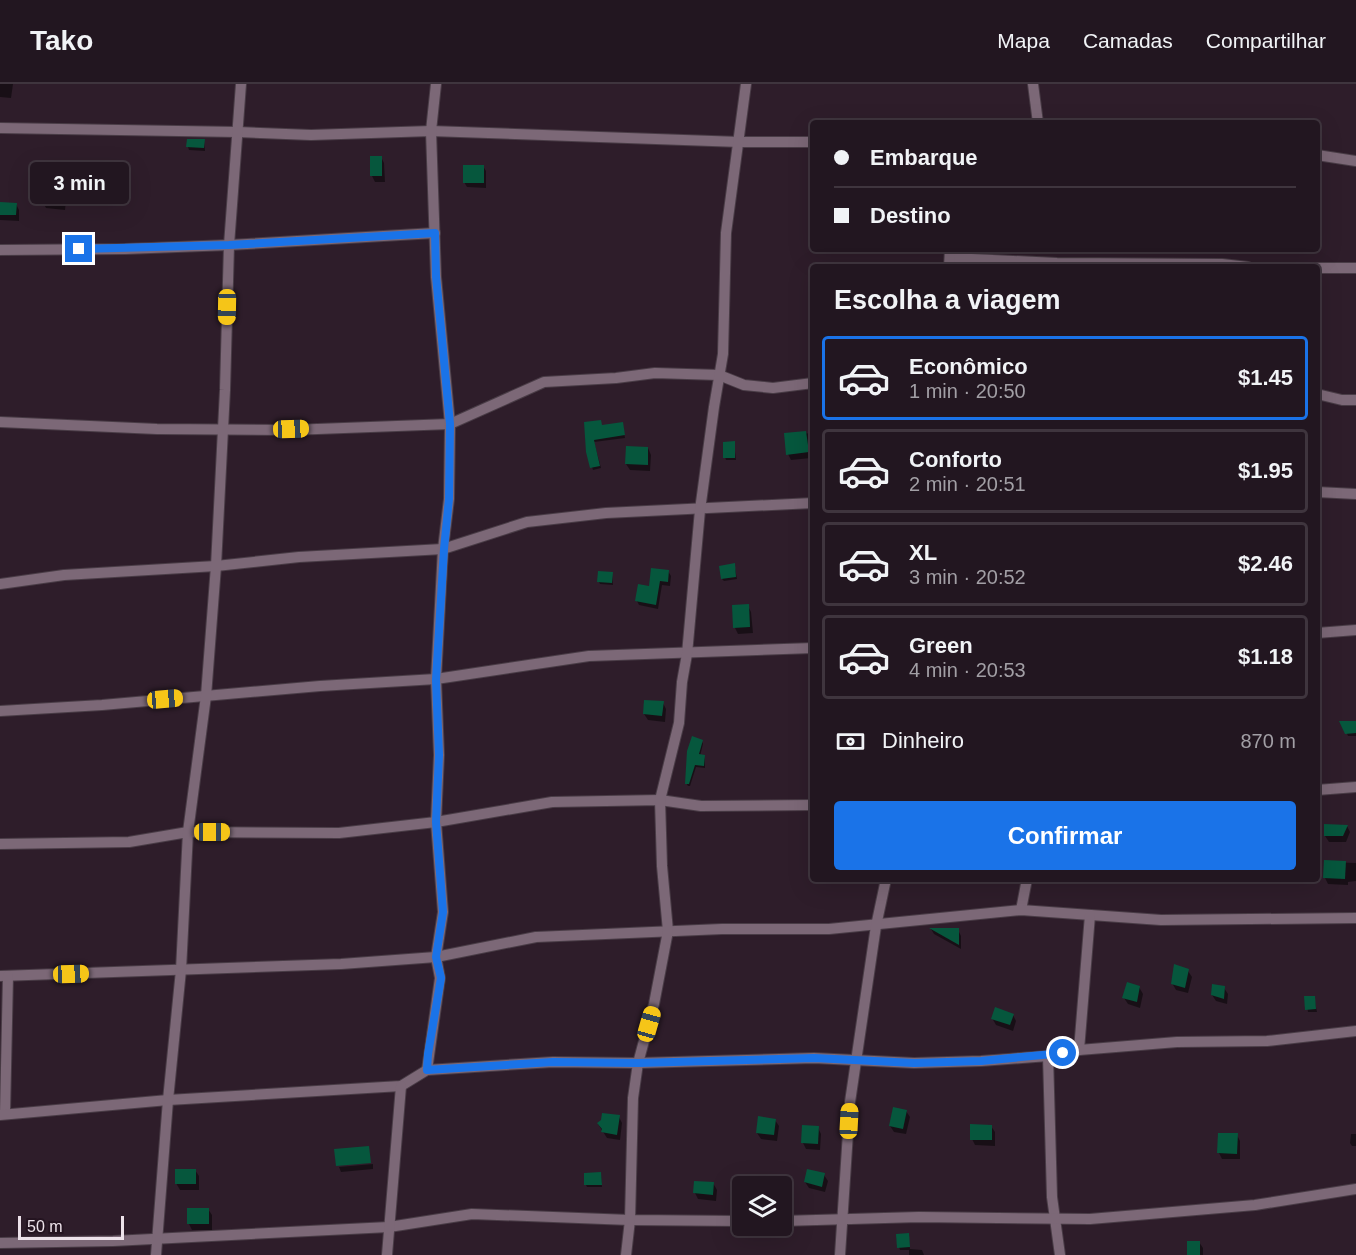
<!DOCTYPE html>
<html lang="pt">
<meta charset="utf-8">
<style>
:root{--surface:#221620;--page:#2a1f29;--text:#f1f3f6;--muted:#a29fa5;--line:#3f353e;--accent:#1a73e8}
body{margin:0;font-family:Arial,sans-serif;background:var(--page);color:var(--text);height:100vh;display:flex;flex-direction:column;font-size:22px;white-space:nowrap}
*{box-sizing:border-box;margin:0}
p{font-size:20px;color:var(--muted)}
.icon{flex:none;width:33px;height:33px;fill:none;stroke:currentColor;stroke-width:2;stroke-linecap:round;stroke-linejoin:round}
.map{position:relative;flex:1;overflow:hidden}
.drawer{position:absolute;left:810px;top:180px;width:510px;height:618px;display:flex;flex-direction:column;background:var(--surface);border-radius:6px;box-shadow:0 6px 24px #0002,0 0 0 2px var(--line)}
.drawer>*{flex:none}
.top-card{position:absolute;left:810px;top:36px;width:510px;height:132px;border-radius:6px;box-shadow:0 6px 24px #0002,0 0 0 2px var(--line);display:grid;align-content:center;height:132px;padding:0 24px;background:var(--surface)}
.fabs{position:absolute;left:732px;top:1092px;display:grid;gap:12px}
.fabs a{display:grid;place-items:center;width:60px;height:60px;border-radius:6px;background:var(--surface);box-shadow:0 6px 24px #0002,0 0 0 2px var(--line);font-size:30px}
.scale{position:absolute;left:18px;bottom:15px;width:106px;box-sizing:border-box;padding-left:6px;border:3px solid #ede2ea;border-top:0;font-size:16px;line-height:21px;white-space:nowrap;color:#ede2ea;-webkit-text-stroke:4px #241420;paint-order:stroke}
.end{position:absolute;width:27px;height:27px;margin:-14px;border:8px solid #1a73e8;background:#fff;box-shadow:0 0 0 3px #fff}
.from{border-radius:50%}
.bubble{position:absolute;height:42px;border-radius:6px;background:var(--surface);box-shadow:0 6px 24px #0002,0 0 0 2px var(--line);font-size:20px;font-weight:800;line-height:42px;text-align:center}
.car{position:absolute;width:18px;height:36px;margin:-18px -9px;border-radius:8px;box-shadow:0 0 4px 2px #0007;background:linear-gradient(#f5c518 24%,#345 0 40%,#f5c518 0 76%,#345 0 86%,#f5c518 0)}
.top-card b{display:flex;align-items:center;gap:21px;height:57px;font-size:22px}
.top-card b+b{border-top:2px solid var(--line)}
.top-card i{width:15px;height:15px;background:var(--text)}
ul{padding:0;list-style:none}
li{display:flex;align-items:center;gap:18px;height:84px;margin:0 12px 9px;padding:0 12px;border:3px solid var(--line);border-radius:6px}
li div{flex:1}
li b{display:block;font-size:22px}
li em{font-style:normal;font-weight:800}
li.selected{border-color:var(--accent)}
li>.icon{width:54px;height:54px;stroke-width:1.5}
h2{padding:0 24px;font-size:27px;line-height:72px}
.pay{display:flex;align-items:center;gap:15px;height:66px;padding:0 24px;font-size:22px}
.pay p{margin-inline-start:auto}
.cta{display:flex;gap:12px;margin-top:auto;padding:12px 24px}
.cta a{flex:1;height:69px;border-radius:6px;background:var(--accent);color:#fff;font-size:24px;font-weight:800;line-height:69px;text-align:center}
header{display:flex;align-items:center;gap:36px;box-sizing:border-box;height:84px;padding:0 30px;background:var(--surface);border-bottom:2px solid var(--line)}
header strong{font-size:28px}
nav{display:flex;gap:33px;margin-inline-start:auto;font-size:21px}
.map>svg:first-child{display:block}
.shadow{fill:#0007}
.building{fill:#06573d}
.lines{fill:none;stroke-linecap:round;stroke-linejoin:round}
.minor-casing{stroke:#493c46;stroke-width:12}
.minor{stroke:#7c6877;stroke-width:10}
.route{stroke:#1a73e8;stroke-width:8}
</style>
<header>
<strong>Tako</strong>
<nav><a>Mapa</a><a>Camadas</a><a>Compartilhar</a></nav>
</header>
<div class="map">
<svg width="1356" height="1171" viewBox="0 0 1356 1171">
<rect width="100%" height="100%" fill="#2e1d2a"/>
<g class="shadow">
<path d="M0 0H13L11 14 0 13Z"/>
<path d="M204 56 205 67 189 66 188 63Z"/>
<path d="M381 73 384 79 385 98H375L372 92Z"/>
<path d="M114 81 116 93 102 94 100 92Z"/>
<path d="M483 82 486 87V104L467 103 464 98Z"/>
<path d="M63 102 67 108 65 126 46 124 42 117Z"/>
<path d="M0 120H16L19 126V137L0 136Z"/>
<path d="M602 342H623L625 354 594 358 601 384 593 386 587 367Z"/>
<path d="M813 349V372H811V374L791 376 788 370 786 351Z"/>
<path d="M734 359 736 376H726L725 373Z"/>
<path d="M648 364 651 371 650 387 630 386 626 380Z"/>
<path d="M735 484 737 495 724 497 722 495Z"/>
<path d="M668 487 671 492 670 502 662 501 658 525 639 521 637 517Z"/>
<path d="M612 489 613 501 600 500 599 498Z"/>
<path d="M748 522 751 528 753 549 738 550 735 544 733 523Z"/>
<path d="M663 619 666 625 665 638 648 636 644 630Z"/>
<path d="M1342 638H1356V652H1348Z"/>
<path d="M702 657 703 660 700 672H704L705 675V684L696 683 690 702H688L686 699Z"/>
<path d="M1347 742 1350 748 1346 758H1329L1325 752Z"/>
<path d="M1326 778 1356 779V797L1348 798V801L1328 800 1325 794Z"/>
<path d="M931 845 958 846 961 852V865L934 850Z"/>
<path d="M1188 887 1192 893 1188 909 1176 906 1172 899Z"/>
<path d="M1139 903 1143 910 1140 924 1128 920 1124 914Z"/>
<path d="M1224 904 1228 910 1227 920 1216 917 1212 911Z"/>
<path d="M1314 913 1317 928H1308L1306 914Z"/>
<path d="M1013 931 1016 937 1013 947 996 941 992 934Z"/>
<path d="M906 1027 910 1033 906 1050 894 1048 890 1042Z"/>
<path d="M619 1033 622 1039 620 1056 607 1054 598 1040Z"/>
<path d="M775 1036 779 1042 777 1057 761 1055 757 1049Z"/>
<path d="M991 1042 995 1048V1062L975 1061 972 1055Z"/>
<path d="M818 1044 821 1050 820 1066 806 1065 803 1059Z"/>
<path d="M1351 1050H1356V1062H1352L1350 1059Z"/>
<path d="M1237 1051 1240 1057V1075H1222L1219 1069Z"/>
<path d="M373 1080V1085L341 1088 339 1083Z"/>
<path d="M195 1086 199 1092V1106H180L176 1099Z"/>
<path d="M601 1090 602 1103H587L586 1101Z"/>
<path d="M824 1091 828 1097 825 1108 809 1104 805 1098Z"/>
<path d="M713 1099 717 1106 716 1117 698 1115 695 1109Z"/>
<path d="M208 1125 212 1131V1146H192L189 1140Z"/>
<path d="M908 1151 910 1165 922 1166 924 1171H909V1166H900L899 1163Z"/>
<path d="M1199 1158 1203 1164V1171H1188Z"/>
</g>
<g class="building">
<path d="M187 55H205L204 64 186 63Z"/>
<rect x="370" y="72" width="12" height="20"/>
<path d="M115 79 116 91 99 92 98 81Z"/>
<rect x="463" y="81" width="21" height="18"/>
<path d="M43 98 64 101 62 120 41 118Z"/>
<path d="M0 118 17 119 16 131H0Z"/>
<path d="M601 336 602 341 623 338 625 351 594 356 600 382 590 384 586 368 584 338Z"/>
<path d="M806 347 809 368 786 371 784 349Z"/>
<path d="M735 357V374H723V358Z"/>
<path d="M626 362 648 363V381L625 380Z"/>
<path d="M735 479 736 493 721 495 719 482Z"/>
<path d="M651 484 669 486 668 498 660 497 656 521 635 517 638 500 649 502Z"/>
<path d="M598 487 613 488 612 499 597 498Z"/>
<path d="M749 520 750 543 733 544 732 521Z"/>
<path d="M644 616 664 617 662 632 643 630Z"/>
<path d="M1339 637H1356V649L1345 650Z"/>
<path d="M692 652 703 656 699 670 705 671 704 682 695 681 689 700H685L687 667Z"/>
<path d="M1324 740 1348 741 1343 752H1324Z"/>
<path d="M1324 776 1346 777 1345 795 1323 794Z"/>
<path d="M929 844H959V861Z"/>
<path d="M1174 880 1189 885 1185 904 1171 900Z"/>
<path d="M1127 898 1140 902 1137 918 1122 914Z"/>
<path d="M1212 900 1225 902 1224 915 1211 911Z"/>
<path d="M1304 912H1315L1316 925 1305 926Z"/>
<path d="M995 923 1014 930 1010 941 991 935Z"/>
<path d="M893 1023 907 1026 903 1045 889 1042Z"/>
<path d="M602 1029 620 1031 617 1051 601 1048 602 1045 597 1039 601 1036Z"/>
<path d="M758 1032 776 1035 774 1051 756 1049Z"/>
<path d="M970 1040 992 1041V1056H970Z"/>
<path d="M802 1041 819 1042 818 1060 801 1059Z"/>
<path d="M1218 1049H1238L1237 1070 1217 1069Z"/>
<path d="M369 1062 371 1079 336 1082 334 1065Z"/>
<rect x="175" y="1085" width="21" height="15"/>
<path d="M807 1085 825 1089 822 1103 804 1098Z"/>
<path d="M601 1088 602 1101H584V1089Z"/>
<path d="M694 1097 714 1098 713 1111 693 1109Z"/>
<rect x="187" y="1124" width="22" height="16"/>
<path d="M909 1149 910 1163 897 1164 896 1150Z"/>
<rect x="1187" y="1157" width="13" height="14"/>
</g>
<g class="lines">
<g class="minor-casing">
<g id="minor">
<path d="M1033 0 1038 39"/>
<path d="M0 44 238 48 311 51 431 47 740 58H813"/>
<path d="M1317 71 1356 77"/>
<path d="M0 166 125 165 229 161 435 149"/>
<path d="M950 174 1057 179 1222 180 1248 183"/>
<path d="M949 183 950 165"/>
<path d="M1317 184H1356"/>
<path d="M1317 310 1342 316H1356"/>
<path d="M0 338 157 345 291 346 450 340 544 298 616 294 655 289 719 291 744 301 773 304 813 299"/>
<path d="M1317 408 1356 410"/>
<path d="M0 500 64 491 216 482 299 473 443 465 527 438 606 429 813 419"/>
<path d="M1317 549 1356 546"/>
<path d="M0 627 102 621 320 602 436 595 589 572 813 564"/>
<path d="M1317 706 1356 703"/>
<path d="M0 760 129 758 188 748 339 749 436 738 552 718 660 716 701 722 813 721"/>
<path d="M1021 826 1027 795"/>
<path d="M0 892 341 880 436 873 536 853 722 845H829L1021 826 1161 836 1356 834"/>
<path d="M1079 966 1090 831"/>
<path d="M1048 972 1052 1113 1060 1171"/>
<path d="M427 986 440 894 436 873 443 828 436 738 439 671 436 595 443 465 449 415 450 340 436 193 431 47 436 0"/>
<path d="M5 1030 8 892"/>
<path d="M0 1031 168 1016 401 1002 427 986 553 978 638 979 814 974 914 979 981 977 1048 972 1079 966 1177 958 1267 957 1356 947"/>
<path d="M782 1137 919 1133 1090 1135 1255 1121 1356 1105"/>
<path d="M0 1159 113 1157 389 1143 472 1130 630 1136 742 1137"/>
<path d="M156 1171 168 1016 181 886 188 748 206 612 216 482 225 306 229 161 241 0"/>
<path d="M387 1171 401 1002"/>
<path d="M626 1171 630 1136 633 1014 638 979 654 920 668 847 662 782 660 716 679 639 682 598 687 570 700 426 714 323 723 270 726 149 746 0"/>
<path d="M840 1171 850 1018 876 842 886 795"/>
</g>
</g>
<use href="#minor" class="minor"/>
</g>
<g class="lines">
<path class="route" d="M79 165 229 161 435 149 436 192 450 340 449 415 444 465 436 596 439 671 436 738 443 828 436 873 441 894 428 970 427 986 553 978 638 979 814 974 914 979 981 977 1063 969"/>
</g>
</svg>
<div class="fabs">
<a><svg class="icon" aria-label="layers" viewBox="0 0 24 24"><path d="M12 4l9 5-9 5-9-5zM3 14l9 5 9-5"/></svg></a>
</div>
<div class="scale">50 m</div>
<i class="end from" style="left:1063px;top:969px"></i>
<i class="end" style="left:79px;top:165px"></i>
<div class="bubble" style="left:30px;top:78px;width:99px">3 min</div>
<i class="car" style="left:227px;top:223px;rotate:181deg"></i>
<i class="car" style="left:291px;top:345px;rotate:88deg"></i>
<i class="car" style="left:165px;top:615px;rotate:85deg"></i>
<i class="car" style="left:212px;top:748px;rotate:90deg"></i>
<i class="car" style="left:71px;top:890px;rotate:88deg"></i>
<i class="car" style="left:649px;top:940px;rotate:16deg"></i>
<i class="car" style="left:849px;top:1037px;rotate:3deg"></i>
<div class="top-card">
<b><i class="from"></i>Embarque</b>
<b><i></i>Destino</b>
</div>
<section class="drawer">
<h2>Escolha a viagem</h2>
<ul>
<li class="selected"><svg class="icon" aria-label="car" viewBox="0 0 24 24"><path d="M5 17H2v-5l4-1 3-4h7l3 4 3 1v5h-3M9 17h6M6 11h13"/><circle cx="7" cy="17" r="2"/><circle cx="17" cy="17" r="2"/></svg><div><b>Econômico</b><p>1 min · 20:50</p></div><em>$1.45</em></li>
<li><svg class="icon" aria-label="car" viewBox="0 0 24 24"><path d="M5 17H2v-5l4-1 3-4h7l3 4 3 1v5h-3M9 17h6M6 11h13"/><circle cx="7" cy="17" r="2"/><circle cx="17" cy="17" r="2"/></svg><div><b>Conforto</b><p>2 min · 20:51</p></div><em>$1.95</em></li>
<li><svg class="icon" aria-label="car" viewBox="0 0 24 24"><path d="M5 17H2v-5l4-1 3-4h7l3 4 3 1v5h-3M9 17h6M6 11h13"/><circle cx="7" cy="17" r="2"/><circle cx="17" cy="17" r="2"/></svg><div><b>XL</b><p>3 min · 20:52</p></div><em>$2.46</em></li>
<li><svg class="icon" aria-label="car" viewBox="0 0 24 24"><path d="M5 17H2v-5l4-1 3-4h7l3 4 3 1v5h-3M9 17h6M6 11h13"/><circle cx="7" cy="17" r="2"/><circle cx="17" cy="17" r="2"/></svg><div><b>Green</b><p>4 min · 20:53</p></div><em>$1.18</em></li>
</ul>
<div class="pay"><svg class="icon" aria-label="cash" viewBox="0 0 24 24"><path d="M3 7h18v10H3z"/><circle cx="12" cy="12" r="2"/></svg>Dinheiro<p>870 m</p></div>
<div class="cta"><a>Confirmar</a></div>
</section>
</div>
